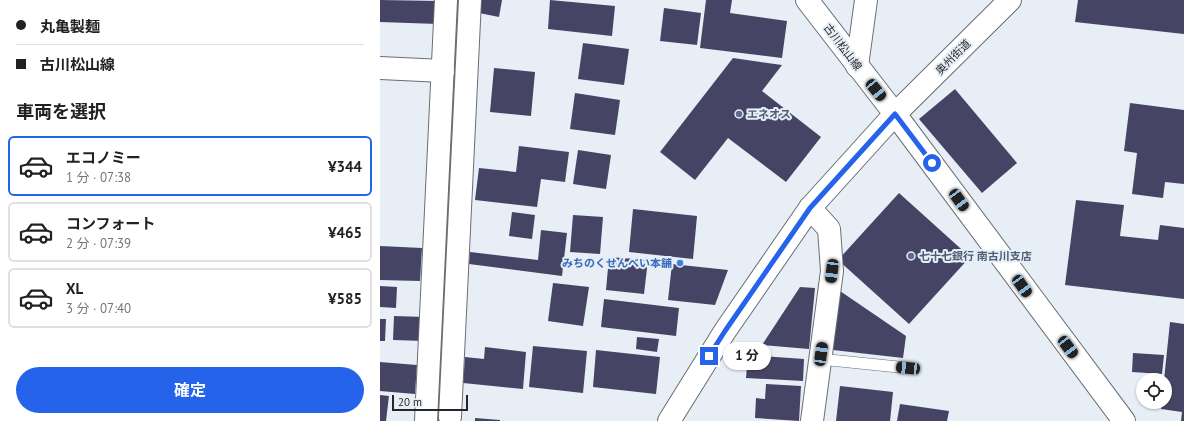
<!DOCTYPE html>
<html lang="ja">
<meta charset="utf-8">
<style>
:root{--surface:#fff;--page:#f6f6f6;--text:#202124;--muted:#757577;--line:#e0e0e0;--accent:#2563eb}
body{margin:0;font-family:"PT Sans","Noto Sans JP",sans-serif;background:var(--page);color:var(--text);height:100vh;display:flex;flex-direction:column;font-size:15px;white-space:nowrap}
*{box-sizing:border-box;margin:0}
p{font-size:13px;color:var(--muted)}
.icon{flex:none;width:22px;height:22px;fill:none;stroke:currentColor;stroke-width:2;stroke-linecap:round;stroke-linejoin:round}
.map{position:relative;flex:1;overflow:hidden}
.details{display:flex;flex-direction:column;background:var(--surface);width:380px}
.details>*{flex:none}
.top-card{display:grid;align-content:center;height:88px;padding:0 16px;background:var(--surface)}
.controls{position:absolute;left:756px;top:373px;display:grid;gap:8px}
.controls a{display:grid;place-items:center;width:36px;height:36px;border-radius:50%;background:var(--surface);box-shadow:0 1px 3px #0004;font-size:20px}
.scale{position:absolute;left:12px;bottom:10px;width:76px;box-sizing:border-box;padding-left:4px;border:2px solid #242729;border-top:0;font-size:11px;line-height:14px;white-space:nowrap;color:#242729;-webkit-text-stroke:3px #e7eef5;paint-order:stroke}
.end{position:absolute;width:18px;height:18px;margin:-9px;border:5px solid #2563eb;background:#fff;box-shadow:0 0 0 2px #fff}
.from{border-radius:50%}
.bubble{position:absolute;height:28px;border-radius:14px;background:var(--surface);box-shadow:0 1px 3px #0004;font-size:13px;font-weight:700;line-height:28px;text-align:center}
.car{position:absolute;width:12px;height:24px;margin:-12px -6px;border-radius:5px;box-shadow:0 0 3px 1px #0007;background:linear-gradient(#222 24%,#8ab4d8 0 40%,#222 0 76%,#8ab4d8 0 86%,#222 0)}
.top-card b{display:flex;align-items:center;gap:14px;height:38px;font-size:15px}
.top-card b+b{border-top:1px solid var(--line)}
.top-card i{width:10px;height:10px;background:var(--text)}
ul{padding:0;list-style:none}
li{display:flex;align-items:center;gap:12px;height:60px;margin:0 8px 6px;padding:0 8px;border:2px solid var(--line);border-radius:6px}
li div{flex:1}
li b{display:block;font-size:15px}
li em{font-style:normal;font-weight:700}
li.on{border-color:var(--accent)}
li>.icon{width:36px;height:36px;stroke-width:1.5}
h2{padding:0 16px;font-size:18px;line-height:48px}
.button{display:flex;gap:8px;margin-top:auto;padding:8px 16px}
.button a{flex:1;height:46px;border-radius:24px;background:var(--accent);color:#fff;font-size:16px;font-weight:700;line-height:46px;text-align:center}
main{display:flex;flex:1;min-height:0}
.map>svg:first-child{display:block}
.lines{fill:none;stroke-linecap:round;stroke-linejoin:round}
.stream{stroke:#64888c;stroke-width:8}
.building{fill:#454465}
.service-casing{stroke:#686e74;stroke-width:12}
.minor-casing{stroke:#686e74;stroke-width:24}
.tertiary-casing{stroke:#686e74;stroke-width:24}
.primary-casing{stroke:#686e74;stroke-width:24}
.service{stroke:#fff;stroke-width:11}
.minor{stroke:#fff;stroke-width:22}
.tertiary{stroke:#fff;stroke-width:22}
.primary{stroke:#fff;stroke-width:22}
.route{stroke:#2563eb;stroke-width:5}
.service-dot{fill:#5c6f8a;stroke:#e7eef5;stroke-width:1.5}
.shop-dot{fill:#3f7fe0;stroke:#e7eef5;stroke-width:1.5}
.labels{text-anchor:middle;stroke-width:4;stroke-linejoin:round;paint-order:stroke}
.street-label{font-size:11px;fill:#242729;stroke:#e7eef5}
.service-label{font-size:11px;font-weight:bold;fill:#4e5e75;stroke:#e7eef5;text-anchor:start}
.shop-label{font-size:11px;font-weight:bold;fill:#366cbe;stroke:#e7eef5;text-anchor:end}
</style>
<main>
<section class="details">
<div class="top-card">
<b><i class="from"></i>丸亀製麺</b>
<b><i></i>古川松山線</b>
</div>
<h2>車両を選択</h2>
<ul>
<li class="on"><svg class="icon" aria-label="car" viewBox="0 0 24 24"><path d="M5 17H2v-5l4-1 3-4h7l3 4 3 1v5h-3M9 17h6M6 11h13"/><circle cx="7" cy="17" r="2"/><circle cx="17" cy="17" r="2"/></svg><div><b>エコノミー</b><p>1 分 · 07:38</p></div><em>¥344</em></li>
<li><svg class="icon" aria-label="car" viewBox="0 0 24 24"><path d="M5 17H2v-5l4-1 3-4h7l3 4 3 1v5h-3M9 17h6M6 11h13"/><circle cx="7" cy="17" r="2"/><circle cx="17" cy="17" r="2"/></svg><div><b>コンフォート</b><p>2 分 · 07:39</p></div><em>¥465</em></li>
<li><svg class="icon" aria-label="car" viewBox="0 0 24 24"><path d="M5 17H2v-5l4-1 3-4h7l3 4 3 1v5h-3M9 17h6M6 11h13"/><circle cx="7" cy="17" r="2"/><circle cx="17" cy="17" r="2"/></svg><div><b>XL</b><p>3 分 · 07:40</p></div><em>¥585</em></li>
</ul>
<div class="button"><a>確定</a></div>
</section>
<div class="map">
<svg width="804" height="421" viewBox="0 0 804 421">
<rect width="100%" height="100%" fill="#e7eef5"/>
<g class="lines">
<path class="stream" d="M58 421 79 0"/>
</g>
<g class="building">
<path d="M0 0 59 1 58 24 0 22Z"/>
<path d="M102 0H122L119 17 99 13Z"/>
<path d="M170 0 235 6 232 36 168 29Z"/>
<path d="M326 0H352L350 13 407 21 402 58 320 48Z"/>
<path d="M698 0H804V34L695 22Z"/>
<path d="M284 8 321 13 317 45 280 41Z"/>
<path d="M203 43 249 49 244 85 198 79Z"/>
<path d="M353 58 402 65 382 91 441 137 406 182 348 138 315 180 280 152Z"/>
<path d="M114 68 155 72 151 116 110 112Z"/>
<path d="M575 89 637 163 602 193 539 119Z"/>
<path d="M195 93 240 100 235 135 190 129Z"/>
<path d="M750 103 804 110V184L785 182 783 198 752 194 757 153 744 151Z"/>
<path d="M139 146 189 152 185 182 161 179 157 207 95 200 99 168 136 172Z"/>
<path d="M198 150 231 155 226 189 193 184Z"/>
<path d="M519 193 590 257 529 324 458 260Z"/>
<path d="M696 200 744 205 740 236 778 240 780 225 804 228V299L685 285Z"/>
<path d="M253 209 317 216 313 259 249 252Z"/>
<path d="M132 212 155 215 152 239 129 236Z"/>
<path d="M193 215 223 217 220 254 190 252Z"/>
<path d="M161 230 187 233 182 276 89 264 90 252 158 260Z"/>
<path d="M0 246 42 248 40 281 0 280Z"/>
<path d="M229 257 268 260 264 294 226 290Z"/>
<path d="M292 264 348 270 335 305 288 300Z"/>
<path d="M173 283 209 287 203 326 168 321Z"/>
<path d="M0 286 17 287 16 308 0 307Z"/>
<path d="M420 287 435 288 429 349 382 345Z"/>
<path d="M460 291 526 336 523 358 453 350Z"/>
<path d="M224 299 299 308 296 336 221 327Z"/>
<path d="M14 316 46 317 45 341 13 340Z"/>
<path d="M0 319H6L5 341H0Z"/>
<path d="M790 322 804 324V421H801L802 412 781 409 782 402H785V380H784Z"/>
<path d="M257 337 279 339 277 352 256 349Z"/>
<path d="M153 346 207 351 203 393 149 387Z"/>
<path d="M105 347 146 352 143 389 83 383 85 357 104 359Z"/>
<path d="M216 350 280 357 276 394 213 387Z"/>
<path d="M753 353 784 355 782 374 752 372Z"/>
<path d="M368 355 424 359 423 381 366 378Z"/>
<path d="M0 362 37 365 35 394 0 391Z"/>
<path d="M386 384 421 386 419 421 375 418 376 398 385 399Z"/>
<path d="M460 386 513 392 510 421H456Z"/>
<path d="M0 395 9 396 6 421H0Z"/>
<path d="M520 404 569 411 567 421H517Z"/>
<path d="M95 418 120 420V421H95Z"/>
</g>
<g class="lines">
<g class="service-casing">
<path id="service" d="M440 359 528 368"/>
</g>
<g class="minor-casing">
<g id="minor">
<path d="M477 66 486 0"/>
<path d="M0 68 63 71"/>
<path d="M430 208 449 229 452 271 432 421"/>
<path d="M70 417 90 0"/>
<path d="M46 421 66 0"/>
</g>
</g>
<g class="tertiary-casing">
<path id="tertiary" d="M630 0 515 114 744 421"/>
</g>
<g class="primary-casing">
<path id="primary" d="M289 421 345 331 430 208 515 114 427 0"/>
</g>
<use href="#service" class="service"/>
<use href="#minor" class="minor"/>
<use href="#tertiary" class="tertiary"/>
<use href="#primary" class="primary"/>
</g>
<g class="lines">
<path class="route" d="M329 356 345 331 430 208 515 114 552 163"/>
</g>
<g class="service-dot">
<circle cx="359" cy="114" r="4"/>
<circle cx="531" cy="256" r="4"/>
</g>
<circle class="shop-dot" cx="300" cy="263" r="4"/>
<g class="labels">
<g class="street-label">
<text transform="translate(463 47) rotate(53)" y="4">古川松山線</text>
<text transform="translate(573 57) rotate(-45)" y="4">奥州街道</text>
</g>
<g class="service-label">
<text x="367" y="118">エネオス</text>
<text x="539" y="260">七十七銀行 南古川支店</text>
</g>
<g class="shop-label">
<text x="292" y="267">みちのくせんべい本舗</text>
</g>
</g>
</svg>
<div class="controls">
<a><svg class="icon" aria-label="locate" viewBox="0 0 24 24"><circle cx="12" cy="12" r="6"/><path d="M12 2v4M12 18v4M2 12h4M18 12h4"/></svg></a>
</div>
<div class="scale">20 m</div>
<i class="end from" style="left:552px;top:163px"></i>
<i class="end" style="left:329px;top:356px"></i>
<div class="bubble" style="left:343px;top:342px;width:48px">1 分</div>
<i class="car" style="left:496px;top:90px;rotate:141deg"></i>
<i class="car" style="left:579px;top:200px;rotate:144deg"></i>
<i class="car" style="left:452px;top:271px;rotate:187deg"></i>
<i class="car" style="left:642px;top:286px;rotate:144deg"></i>
<i class="car" style="left:688px;top:347px;rotate:143deg"></i>
<i class="car" style="left:441px;top:354px;rotate:8deg"></i>
<i class="car" style="left:528px;top:368px;rotate:275deg"></i>
</div>
</main>
